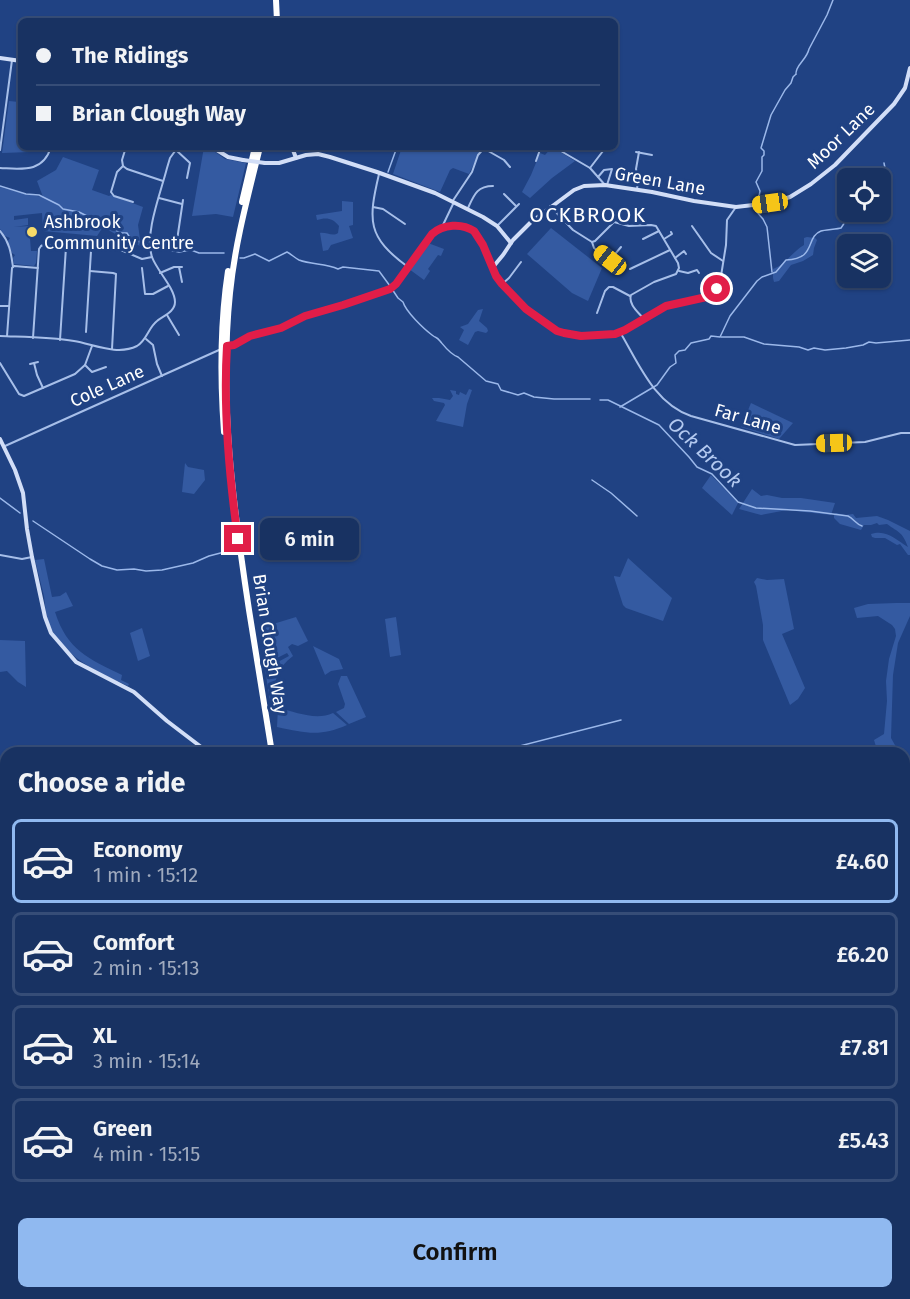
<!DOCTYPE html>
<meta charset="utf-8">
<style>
:root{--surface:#183262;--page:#253e6b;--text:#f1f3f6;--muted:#9faabe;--line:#364d77;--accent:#90b9f0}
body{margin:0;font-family:"Fira Sans",sans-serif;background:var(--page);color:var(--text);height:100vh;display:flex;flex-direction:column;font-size:22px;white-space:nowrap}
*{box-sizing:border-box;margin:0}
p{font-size:20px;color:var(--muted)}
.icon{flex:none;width:33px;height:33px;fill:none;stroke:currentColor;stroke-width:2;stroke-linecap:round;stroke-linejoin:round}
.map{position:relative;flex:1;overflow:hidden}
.panel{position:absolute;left:0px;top:747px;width:910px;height:552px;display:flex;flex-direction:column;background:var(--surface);border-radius:18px 18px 0 0;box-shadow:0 2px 4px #0004,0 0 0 2px var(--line)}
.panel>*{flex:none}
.hud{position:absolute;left:18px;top:18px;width:600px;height:132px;border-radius:9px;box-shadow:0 2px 4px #0004,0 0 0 2px var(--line);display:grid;align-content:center;height:132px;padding:0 18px;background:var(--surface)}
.fabs{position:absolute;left:837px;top:168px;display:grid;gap:12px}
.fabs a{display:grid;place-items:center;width:54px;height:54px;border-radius:9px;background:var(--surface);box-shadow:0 2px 4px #0004,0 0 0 2px var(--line);font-size:30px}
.end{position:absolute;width:27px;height:27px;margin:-14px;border:8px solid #e11d48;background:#fff;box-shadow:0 0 0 3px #fff}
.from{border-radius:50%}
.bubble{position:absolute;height:42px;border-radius:9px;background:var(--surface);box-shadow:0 2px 4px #0004,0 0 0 2px var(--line);font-size:20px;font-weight:600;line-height:42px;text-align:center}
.car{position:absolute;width:18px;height:36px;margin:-18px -9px;border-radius:8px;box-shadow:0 0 4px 2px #0007;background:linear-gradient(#f5c518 24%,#345 0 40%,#f5c518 0 76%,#345 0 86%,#f5c518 0)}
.hud b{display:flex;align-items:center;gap:21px;height:57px;font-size:22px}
.hud b+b{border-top:2px solid var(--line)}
.hud i{width:15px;height:15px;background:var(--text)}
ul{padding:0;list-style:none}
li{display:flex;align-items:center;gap:18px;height:84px;margin:0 12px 9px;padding:0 6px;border:3px solid var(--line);border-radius:9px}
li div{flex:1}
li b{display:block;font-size:22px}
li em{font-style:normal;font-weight:600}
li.selected{border-color:var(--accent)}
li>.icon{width:54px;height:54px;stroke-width:1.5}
h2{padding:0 18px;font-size:27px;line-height:72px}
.cta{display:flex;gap:12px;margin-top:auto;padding:12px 18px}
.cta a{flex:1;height:69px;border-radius:9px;background:var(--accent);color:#111;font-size:24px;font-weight:600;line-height:69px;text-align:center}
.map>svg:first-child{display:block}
.green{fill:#345aa1}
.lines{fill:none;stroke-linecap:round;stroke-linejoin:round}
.stream{stroke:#9bb8ea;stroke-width:1.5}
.street{stroke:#a7bfe9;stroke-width:2}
.secondary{stroke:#d2def7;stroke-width:4}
.highway{stroke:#fff;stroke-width:6}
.secondary-bridge{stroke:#d2def7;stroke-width:4}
.route{stroke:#e11d48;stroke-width:8}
.poi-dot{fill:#f6da68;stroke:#204283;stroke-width:2}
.labels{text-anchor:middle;stroke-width:6;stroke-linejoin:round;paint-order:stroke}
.street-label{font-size:18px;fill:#fff;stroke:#204283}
.poi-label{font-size:18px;fill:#fff;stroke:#204283;text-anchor:start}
.water-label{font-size:20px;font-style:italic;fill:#b3c9f0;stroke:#204283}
.quarter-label{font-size:21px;letter-spacing:1.5px;fill:#fff;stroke:#204283}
</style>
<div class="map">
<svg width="910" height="1299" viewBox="0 0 910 1299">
<rect width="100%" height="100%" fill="#204283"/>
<g class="green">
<path d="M21 88V147H39L37 150 30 152 2 153 9 101 19 102Z"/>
<path d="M204 147H208L225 159 246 163 233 217 216 214 192 216Z"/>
<path d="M402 147H469V149H481L469 174 453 168 450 170 440 192 393 174Z"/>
<path d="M552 147 575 161 552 178 530 198 522 192 531 175 540 153 545 155Z"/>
<path d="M63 157 99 170 92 190 109 196 111 195 143 207 138 225 140 239 146 241 147 249 120 237V244L115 246 117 235 103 227 97 236 43 231 42 213 14 216V220L28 218V225L14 227 29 226 31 251H37L36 263 34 266 14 264 13 258 15 255 12 253 8 241 10 238 5 236 0 229V187L25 194 43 197 37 181 56 170Z"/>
<path d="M342 201 353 202V225L349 226 353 238 331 245 328 250 323 251 320 233C326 232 333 237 338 233L339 226C333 218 326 217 317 220L316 215 342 211Z"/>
<path d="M551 228 602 268 588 301 572 293 527 254Z"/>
<path d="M807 237 815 238 817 240 814 248 813 255 803 261 791 265 779 281 774 282 773 278V269C785 265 793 251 804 245V238Z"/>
<path d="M428 243 444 249 441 256 438 255 428 269 430 271 424 280 409 269Z"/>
<path d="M483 309 479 321 487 328 488 331 486 333 478 331 475 332 468 345 459 340 464 330 460 327 468 324 478 310Z"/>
<path d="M469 389 472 390 467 404 463 427 436 421 445 405 444 403 434 401 432 398H439L450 400 453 396 450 390 456 391V394L459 395 460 392 466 395Z"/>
<path d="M751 403 793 423 779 439 741 427Z"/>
<path d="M185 463 188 467 204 470 205 480 194 494 182 492Z"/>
<path d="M711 475 738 503 732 515 702 488Z"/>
<path d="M752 489 761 496 767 495 782 498H801L835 503 831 515 787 510 761 515 739 509Z"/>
<path d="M836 513 845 515 853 514 856 518 877 516 888 520 910 531V555H908L900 544 897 545 885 538H875L872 537 871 534C887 529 896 540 908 547 902 531 899 533 887 524L879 525 877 523 871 525H864L861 530 840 524 834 518V515Z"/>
<path d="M628 558 672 598 663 621 626 608 623 605 614 577V576L620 577Z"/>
<path d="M44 559 52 597 60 596 66 592 73 606 55 612C67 650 89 659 122 675L121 680 129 684 128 686C98 672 63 657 49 624 46 616 45 605 44 596 41 584 38 572 35 560Z"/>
<path d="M757 578 767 580 784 579 794 629 782 634 805 688 798 699 790 705 763 640V625L756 586 754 582Z"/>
<path d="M896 603H910V616L898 643 893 675 891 738 896 747 895 753H878L874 740 884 734 887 701 886 681 889 659 896 636 895 629 892 625 878 616 857 618 854 608 868 604Z"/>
<path d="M296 617 308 641 298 646 292 644 288 647 293 656C276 669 275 680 273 701H270L265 669 289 656 287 653 265 664 260 628Z"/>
<path d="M396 617 401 655 390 657 385 619Z"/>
<path d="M142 628 150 656 138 661 130 633Z"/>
<path d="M0 640 25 641 26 687 18 682 7 671 0 672Z"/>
<path d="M313 646 339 659 343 669 331 671 325 675Z"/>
<path d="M341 676H347L366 717 349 724 336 712 344 708 345 704 338 684Z"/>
<path d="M278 708C296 712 316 721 333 713L347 725C320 737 306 733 277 727Z"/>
</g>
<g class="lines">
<g class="stream">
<path d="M884 163 885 168"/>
<path d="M388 172 397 147"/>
<path d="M880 182H881"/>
<path d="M0 186 26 194 39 195 59 205 63 209 79 212 99 222 108 225 120 233H127L130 238 138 240 141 244 179 252 191 250 199 253H224"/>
<path d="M758 202 760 191 756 182 762 171V157L764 155V151L761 148 771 115 785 90 791 83 793 77C799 71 794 78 797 69 800 62 807 58 809 49L827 15 833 0"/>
<path d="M757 207 756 211 763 219 767 227 772 272"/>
<path d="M240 258H244L255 254 269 261 287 252C291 254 295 258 299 260 312 265 326 263 338 269L343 267 379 271 390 286"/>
<path d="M392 289 398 298 403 302C406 312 424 329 432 335 437 339 436 336 440 341 445 347 450 354 458 357L486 381 498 384 501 390 518 395 524 393 534 397 554 399H590"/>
<path d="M721 337H744L764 344 799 347 808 350 814 348 825 350 846 348 863 345 869 342 876 343 910 340"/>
<path d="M600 400H608L659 425 689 457 697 467 712 474 738 502 756 508 810 511 848 516C854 519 856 524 862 526"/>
<path d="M620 407 657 385 670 367 676 363 675 355 679 351 685 350 691 343 709 339 711 336 720 337 730 316 757 281 762 277 776 272 786 260C817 259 805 237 821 231 824 230 838 229 841 228L849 216 848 212"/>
<path d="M592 480 611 493 637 516"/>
<path d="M0 498 20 513"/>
<path d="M33 521 90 559 102 566 117 570 134 569 146 571 162 570 193 563 209 556 232 550"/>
<path d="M492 753 621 720"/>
<path d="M904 1208 908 1206 910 1209"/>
<path d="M440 1293 442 1299"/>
<path d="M750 1293 757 1299"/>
<path d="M480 1294V1299"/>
<path d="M773 1299 776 1293"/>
</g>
<g class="street">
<path d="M126 147 122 160 123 166 117 172 111 192 114 196 133 202"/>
<path d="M554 147 590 168 598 177"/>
<path d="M483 148 504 160 510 167"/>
<path d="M0 150 12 60"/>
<path d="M176 150 190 163 187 178"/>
<path d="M636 152 652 155"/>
<path d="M536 161 541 147"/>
<path d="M123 166 127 169 163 181"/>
<path d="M0 168C22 169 43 173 51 147"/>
<path d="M590 168 603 151"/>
<path d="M379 174C368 221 367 237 408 267"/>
<path d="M605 185 598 177 604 170 612 169 607 185"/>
<path d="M637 190 638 178 636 169 639 152"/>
<path d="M504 194 516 206"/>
<path d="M159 198 182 204"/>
<path d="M452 202 472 172 478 155 485 147"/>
<path d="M550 206 573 230 592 242 595 241 614 222 629 226 651 225 656 226 678 263 679 268 676 274 654 282 631 295C628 304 638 312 643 318"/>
<path d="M373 207 383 209 405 224"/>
<path d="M468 208C474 195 477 186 493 186"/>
<path d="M497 226 519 204"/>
<path d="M692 226 711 253 723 261"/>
<path d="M442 227 454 202"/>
<path d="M0 231C10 243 11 253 13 267"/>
<path d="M643 239 659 231"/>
<path d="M664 239 672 234 671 232"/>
<path d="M592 242 594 248 613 263"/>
<path d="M176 247 183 200"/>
<path d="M116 248 142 259 152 257"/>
<path d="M675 258 684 251 686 254"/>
<path d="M610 260 621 247"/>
<path d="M179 267 182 282"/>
<path d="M142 268 145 294H153L168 286"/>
<path d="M630 269 670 250"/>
<path d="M90 271 113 273 116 274 112 349"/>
<path d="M679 271 688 273 697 270 699 273"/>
<path d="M160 273 174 267H182"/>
<path d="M502 284 509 278 521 262"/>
<path d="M0 306H9"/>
<path d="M597 313 605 291 609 287H613L630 296"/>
<path d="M167 315 179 335"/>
<path d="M620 332C639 364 654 403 691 416L795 445 865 442 901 433H910"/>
<path d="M0 336C24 337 50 337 74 341 93 344 117 356 137 346 147 340 148 328 157 321 163 316 175 312 175 302 175 288 157 271 152 257 144 234 161 192 167 168L170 158 178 147"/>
<path d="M7 336 12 268 14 266 38 268"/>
<path d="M33 338 39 249 41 246 43 245 89 249 91 251 86 332"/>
<path d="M146 339 153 345 157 364 162 376"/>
<path d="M60 340 66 247"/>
<path d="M228 346 235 345 250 336 281 328 305 316 343 305 390 289 396 284 435 232 442 228 456 226 466 227 474 231 488 254 496 276 505 288 527 310 557 331 568 334 584 336 615 334 625 330 666 306 711 295 716 292 721 276 726 245 727 220 736 207"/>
<path d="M0 363 19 394 24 396 75 374 85 365 92 346"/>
<path d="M34 363 37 375 43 388"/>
<path d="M30 364 38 362"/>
<path d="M85 365 92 372 106 367"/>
<path d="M5 446 219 350"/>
<path d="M0 555 22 559 32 557"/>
<path d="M0 995 6 994"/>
</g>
<g class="secondary">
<path d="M0 58 21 61"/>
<path d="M212 147 228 157 243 160"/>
<path d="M286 147 293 150 296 158"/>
<path d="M265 163H279L306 155 318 154 330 157 377 172 435 193 483 217 497 226 511 243"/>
<path d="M493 267 503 255 513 240 531 222 574 190 584 186 605 185 652 192 694 201 736 207 770 203 790 197 811 184 835 165 894 104 905 88 910 68"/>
<path d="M0 439 15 470 23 493 27 529 32 557 45 617 51 633 76 662 134 692 167 721 209 753"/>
<path d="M565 1293 567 1299"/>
</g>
<g class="highway">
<path d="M276 0 277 21"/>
<path d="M260 147C248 196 235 243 230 293 219 400 233 505 249 610 257 657 264 705 272 753"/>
<path d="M242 202 255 147"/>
<path d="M224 432C220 378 220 324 228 271"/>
<path d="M337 1293 339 1299"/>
<path d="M341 1293 343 1299"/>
</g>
<path class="secondary-bridge" d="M243 160 265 163"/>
</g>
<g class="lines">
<path class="route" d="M238 539C229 475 223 410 227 346L234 345 250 336 281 328 305 316 343 305 390 289 396 284 432 234C443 224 462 223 474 231L483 245 496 276 502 284 526 309 557 331 564 333 581 336 615 334 625 330 666 306 711 296 715 293 717 289"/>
</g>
<circle class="poi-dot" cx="32" cy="232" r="6"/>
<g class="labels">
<g class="street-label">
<text transform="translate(841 136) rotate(-44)" y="6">Moor Lane</text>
<text transform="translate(660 181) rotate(10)" y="6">Green Lane</text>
<text transform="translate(107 386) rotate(-24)" y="6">Cole Lane</text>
<text transform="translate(748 419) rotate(16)" y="6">Far Lane</text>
<text transform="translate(270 644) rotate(81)" y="6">Brian Clough Way</text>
</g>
<g class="poi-label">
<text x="44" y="228">Ashbrook<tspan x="44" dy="21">Community Centre</tspan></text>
</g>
<g class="water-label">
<text transform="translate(705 452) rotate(43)" y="7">Ock Brook</text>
</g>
<g class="quarter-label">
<text x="588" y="222">OCKBROOK</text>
</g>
</g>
</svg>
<div class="fabs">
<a><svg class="icon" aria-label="locate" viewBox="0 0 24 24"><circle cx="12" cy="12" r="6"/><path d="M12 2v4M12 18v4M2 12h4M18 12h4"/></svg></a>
<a><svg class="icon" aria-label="layers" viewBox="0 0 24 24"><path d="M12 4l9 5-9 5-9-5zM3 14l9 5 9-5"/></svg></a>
</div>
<i class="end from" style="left:717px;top:289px"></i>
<i class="end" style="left:238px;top:539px"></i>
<div class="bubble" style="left:260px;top:518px;width:99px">6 min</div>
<i class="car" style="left:770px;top:203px;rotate:262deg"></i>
<i class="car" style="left:610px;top:260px;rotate:308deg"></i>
<i class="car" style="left:834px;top:443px;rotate:268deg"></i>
<div class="hud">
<b><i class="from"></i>The Ridings</b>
<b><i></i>Brian Clough Way</b>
</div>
<section class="panel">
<h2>Choose a ride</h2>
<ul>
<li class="selected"><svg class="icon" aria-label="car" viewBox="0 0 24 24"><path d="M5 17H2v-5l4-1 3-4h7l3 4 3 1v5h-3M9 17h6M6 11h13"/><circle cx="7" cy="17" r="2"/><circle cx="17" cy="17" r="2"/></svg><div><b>Economy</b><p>1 min · 15:12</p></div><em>£4.60</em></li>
<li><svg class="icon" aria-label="car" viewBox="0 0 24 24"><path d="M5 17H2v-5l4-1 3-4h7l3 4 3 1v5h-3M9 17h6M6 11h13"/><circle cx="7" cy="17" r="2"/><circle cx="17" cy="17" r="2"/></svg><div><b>Comfort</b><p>2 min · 15:13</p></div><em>£6.20</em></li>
<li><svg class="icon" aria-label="car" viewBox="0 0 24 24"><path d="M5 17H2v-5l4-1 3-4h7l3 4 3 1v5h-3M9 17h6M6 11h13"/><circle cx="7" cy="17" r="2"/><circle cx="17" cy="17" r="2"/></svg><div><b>XL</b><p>3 min · 15:14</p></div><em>£7.81</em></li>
<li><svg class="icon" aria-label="car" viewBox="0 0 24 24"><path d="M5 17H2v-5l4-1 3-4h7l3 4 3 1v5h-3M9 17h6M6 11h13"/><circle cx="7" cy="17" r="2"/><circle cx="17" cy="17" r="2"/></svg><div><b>Green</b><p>4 min · 15:15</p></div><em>£5.43</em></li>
</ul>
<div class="cta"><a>Confirm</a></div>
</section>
</div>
